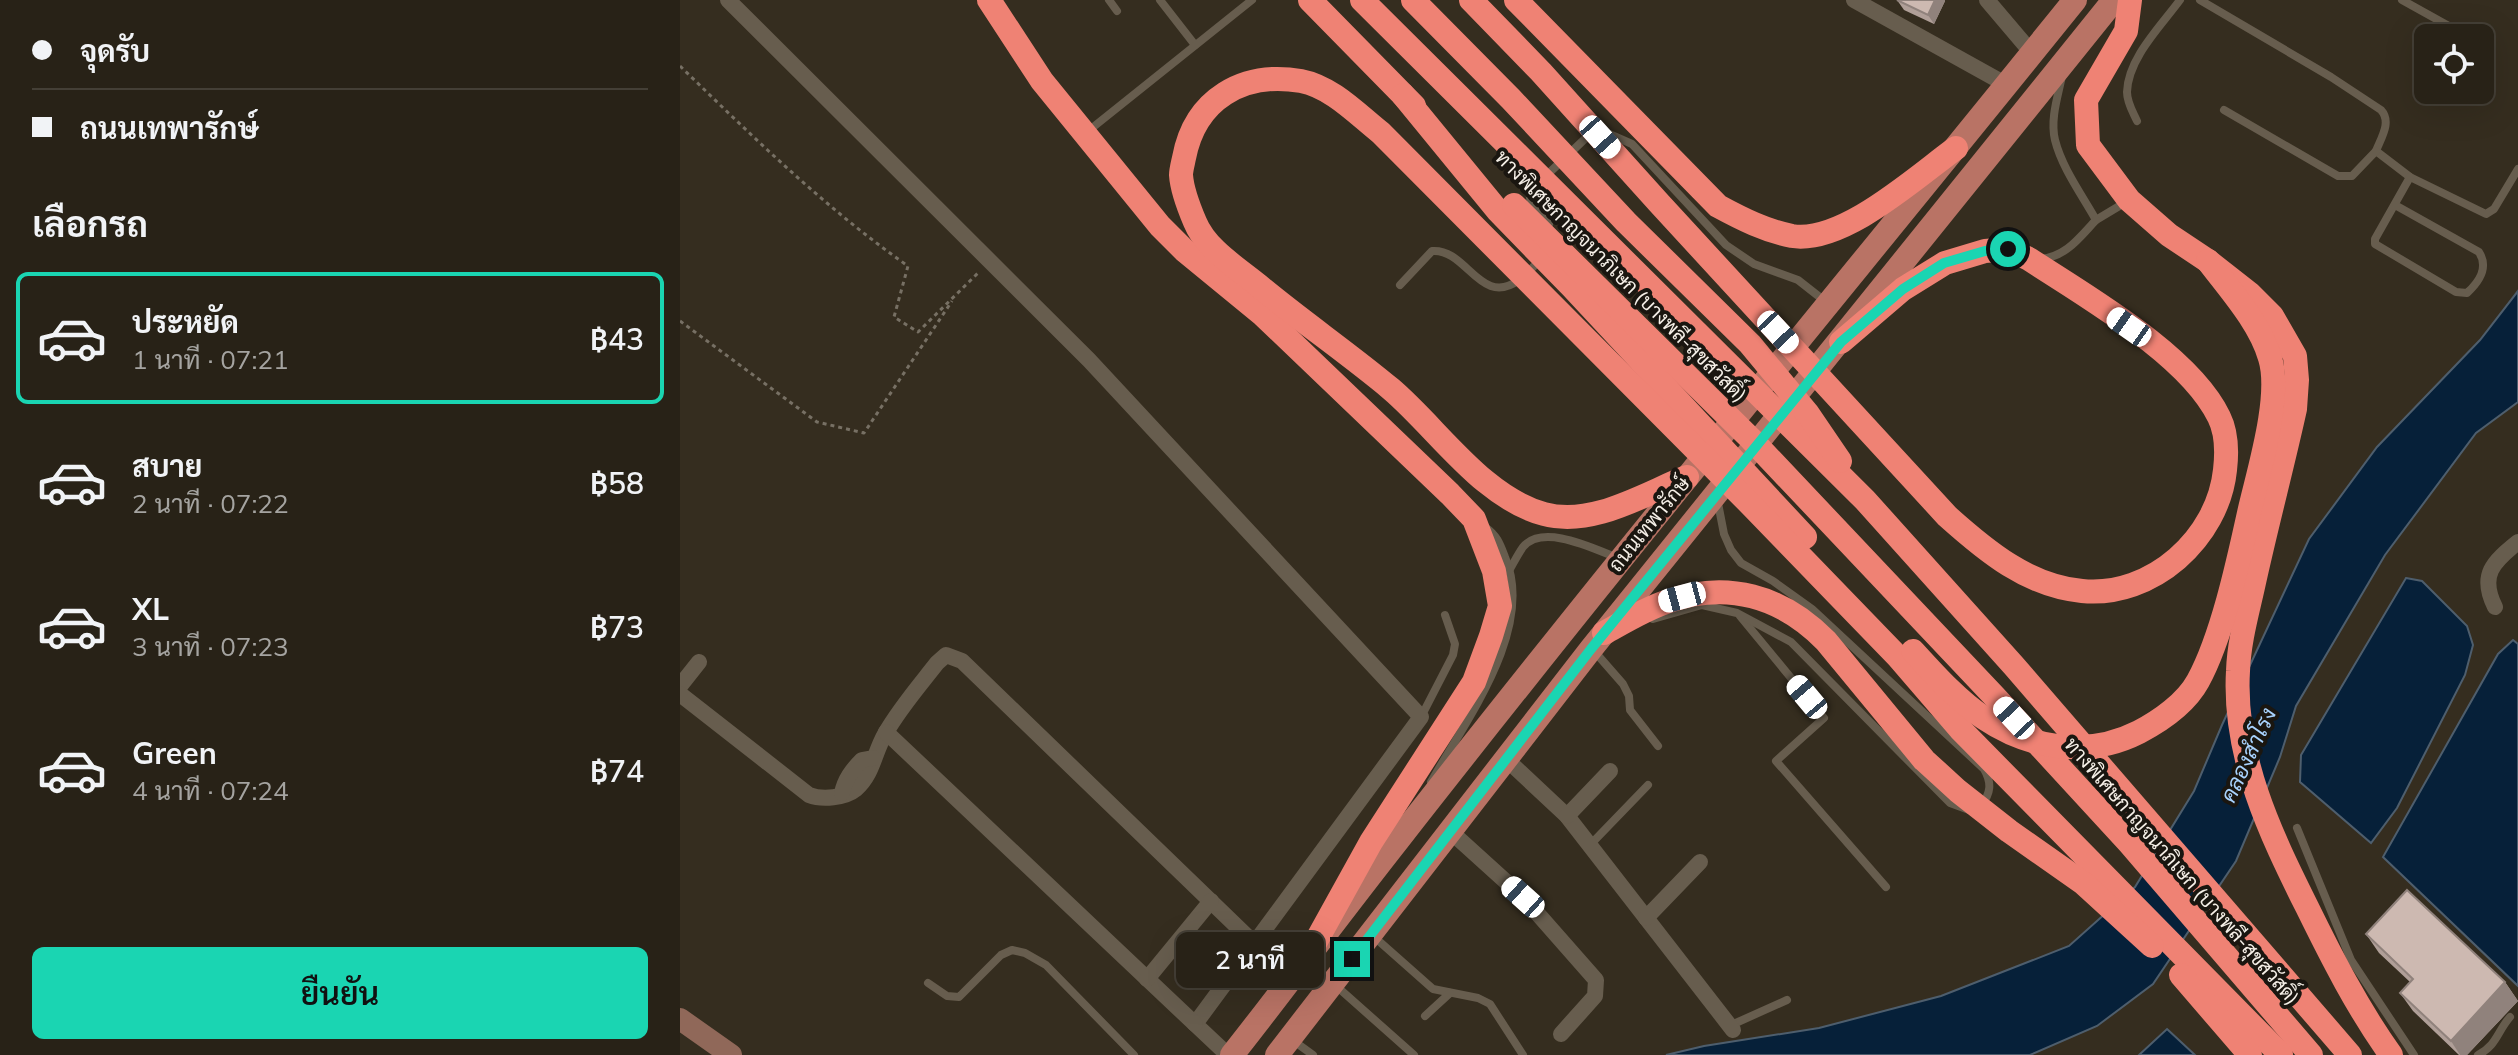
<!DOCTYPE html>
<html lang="th">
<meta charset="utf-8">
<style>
:root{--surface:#282217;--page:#302a20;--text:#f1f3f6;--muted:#a5a4a1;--line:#443f36;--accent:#1ad5b2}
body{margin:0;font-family:Mulish,Sarabun,sans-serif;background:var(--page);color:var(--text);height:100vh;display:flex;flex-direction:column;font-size:30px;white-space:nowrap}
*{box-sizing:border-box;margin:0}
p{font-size:26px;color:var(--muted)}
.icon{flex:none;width:44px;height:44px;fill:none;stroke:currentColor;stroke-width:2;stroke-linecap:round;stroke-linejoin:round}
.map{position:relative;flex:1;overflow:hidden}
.details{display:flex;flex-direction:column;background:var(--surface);width:680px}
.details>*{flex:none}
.banner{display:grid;align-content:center;height:176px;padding:0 32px;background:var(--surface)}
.fabs{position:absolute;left:1734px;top:24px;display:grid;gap:16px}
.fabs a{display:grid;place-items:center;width:80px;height:80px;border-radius:12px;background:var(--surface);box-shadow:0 8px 32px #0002,0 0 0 2px var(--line);font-size:40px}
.end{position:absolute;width:36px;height:36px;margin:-18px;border:10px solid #1ad5b2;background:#111;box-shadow:0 0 0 4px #111}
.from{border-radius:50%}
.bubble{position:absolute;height:56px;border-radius:12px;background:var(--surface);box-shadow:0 8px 32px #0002,0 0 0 2px var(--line);font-size:26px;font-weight:600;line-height:56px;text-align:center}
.car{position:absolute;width:24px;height:48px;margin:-24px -12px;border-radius:10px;box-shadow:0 0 6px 2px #0007;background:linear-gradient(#fff 24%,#345 0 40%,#fff 0 76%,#345 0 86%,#fff 0)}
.banner b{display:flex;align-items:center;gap:28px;height:76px;font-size:30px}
.banner b+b{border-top:2px solid var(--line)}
.banner i{width:20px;height:20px;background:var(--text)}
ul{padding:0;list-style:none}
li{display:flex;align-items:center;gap:24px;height:132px;margin:0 16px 12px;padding:0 16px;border:4px solid transparent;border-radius:12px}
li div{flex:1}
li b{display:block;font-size:30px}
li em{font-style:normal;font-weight:600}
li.active{border-color:var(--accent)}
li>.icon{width:72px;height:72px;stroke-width:1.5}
h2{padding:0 32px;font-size:36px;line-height:96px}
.button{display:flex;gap:16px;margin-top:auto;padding:16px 32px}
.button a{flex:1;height:92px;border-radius:12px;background:var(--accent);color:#111;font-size:32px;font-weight:600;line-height:92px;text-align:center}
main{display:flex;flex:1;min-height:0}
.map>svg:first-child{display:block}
.water{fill:#062039;stroke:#4e5e6d;stroke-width:2}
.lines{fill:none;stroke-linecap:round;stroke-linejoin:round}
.path{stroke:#777064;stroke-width:3;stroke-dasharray:4 4;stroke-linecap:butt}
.lane{stroke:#675d4e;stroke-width:8}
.street{stroke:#675d4e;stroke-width:16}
.secondary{stroke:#906859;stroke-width:22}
.primary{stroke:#b97365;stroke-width:24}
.highway{stroke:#ef8274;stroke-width:24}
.wall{fill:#b09f98}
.shaded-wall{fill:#90827c}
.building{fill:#cdb9b1;stroke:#90827c;stroke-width:2}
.route{stroke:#1ad5b2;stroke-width:10}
.labels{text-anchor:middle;stroke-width:8;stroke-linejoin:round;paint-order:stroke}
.street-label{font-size:20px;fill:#f5efe7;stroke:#1a1610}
.water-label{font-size:22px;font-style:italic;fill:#a8d2fd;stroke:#1a1610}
</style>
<main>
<section class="details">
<div class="banner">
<b><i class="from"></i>จุดรับ</b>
<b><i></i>ถนนเทพารักษ์</b>
</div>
<h2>เลือกรถ</h2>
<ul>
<li class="active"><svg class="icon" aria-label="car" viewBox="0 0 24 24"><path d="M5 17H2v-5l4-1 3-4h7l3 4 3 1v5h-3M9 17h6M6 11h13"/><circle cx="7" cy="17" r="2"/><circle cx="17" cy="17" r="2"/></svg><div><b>ประหยัด</b><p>1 นาที · 07:21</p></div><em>฿43</em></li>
<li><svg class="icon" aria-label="car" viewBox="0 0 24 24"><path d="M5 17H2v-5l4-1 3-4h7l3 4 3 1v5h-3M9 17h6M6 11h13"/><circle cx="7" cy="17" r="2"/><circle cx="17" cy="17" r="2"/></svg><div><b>สบาย</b><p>2 นาที · 07:22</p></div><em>฿58</em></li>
<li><svg class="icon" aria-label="car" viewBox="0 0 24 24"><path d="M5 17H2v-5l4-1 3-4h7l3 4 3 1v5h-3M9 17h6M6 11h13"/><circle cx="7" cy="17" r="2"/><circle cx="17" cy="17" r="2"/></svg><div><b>XL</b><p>3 นาที · 07:23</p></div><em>฿73</em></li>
<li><svg class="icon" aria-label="car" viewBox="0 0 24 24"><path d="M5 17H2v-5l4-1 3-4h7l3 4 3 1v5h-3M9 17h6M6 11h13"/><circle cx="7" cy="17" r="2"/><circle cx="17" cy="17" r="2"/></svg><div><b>Green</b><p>4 นาที · 07:24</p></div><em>฿74</em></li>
</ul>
<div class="button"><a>ยืนยัน</a></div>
</section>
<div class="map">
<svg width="1838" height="1055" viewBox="0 0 1838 1055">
<rect width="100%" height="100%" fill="#352d1f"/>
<g class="water">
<path d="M1838 291V402L1796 433 1705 555 1616 706 1600 757 1556 861 1473 984 1417 1026 1350 1055H986L1024 1046 1139 1028 1261 996 1389 946 1455 887 1514 791 1542 725 1629 539 1697 447 1800 340Z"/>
<path d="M1726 578 1742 581 1787 626 1793 645 1785 675 1717 808 1691 843 1620 782 1621 755Z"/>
<path d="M1833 640 1838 644V986L1703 857 1818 654Z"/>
<path d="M1487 1029 1515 1055H1459Z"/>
</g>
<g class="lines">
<g class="path">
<path d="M0 66C72 136 145 208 228 266L214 317 238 332 299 272"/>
<path d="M0 321 137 422 184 433 272 301"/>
</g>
<g class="lane">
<path d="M429 0 437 11"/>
<path d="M480 0 515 45"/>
<path d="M1520 0 1651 77 1701 110C1712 122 1701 138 1696 151L1730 177 1806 214 1814 209 1838 169"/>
<path d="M1722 0 1776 30"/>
<path d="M1382 76C1378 96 1370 119 1375 140 1382 168 1402 195 1416 220L1446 202"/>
<path d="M1544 110 1658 176H1672L1696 151"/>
<path d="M1457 121C1453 112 1447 103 1447 92 1448 58 1481 26 1500 0"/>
<path d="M407 132 572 0"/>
<path d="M927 133 952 144 1046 245 1074 264 1118 280 1146 302"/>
<path d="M1715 205 1799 252C1809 268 1799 282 1787 293L1776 292 1695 244V239L1730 177"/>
<path d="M869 224 851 203 849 192 909 135 914 134"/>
<path d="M1360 259C1386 257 1399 238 1416 220"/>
<path d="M720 285 752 251C787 248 800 308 839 280 847 274 855 265 862 258"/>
<path d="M1037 498 1044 534 1051 550 1061 563 1093 581 1132 609 1304 769C1312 783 1311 793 1301 806"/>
<path d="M830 569C834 562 838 554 843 547 863 523 914 549 938 558"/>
<path d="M1060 616 1144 718 1096 761 1206 887"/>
<path d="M973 619 1022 605 1057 613 1111 642 1270 803 1289 810"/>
<path d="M915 652 943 684 949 696 950 710 978 746"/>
<path d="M741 717 773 655 775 644 765 615"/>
<path d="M751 782C785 721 856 629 825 557 820 544 817 535 805 527"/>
<path d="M1617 828 1671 960 1734 1055"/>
<path d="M910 845 968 785"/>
<path d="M692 935 753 989 798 998 810 1004 843 1055"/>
<path d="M248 983 267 996 279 997 321 955 332 950 345 953 366 965 454 1055"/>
<path d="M654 984 734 1055"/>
<path d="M745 1016 770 993"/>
<path d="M1049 1026 1107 1000"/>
<path d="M611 1039 633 1055"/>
<path d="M1798 1055C1817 1045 1817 1032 1830 1017"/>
</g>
<g class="street">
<path d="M48 0 409 360 741 717 515 1024 548 1055"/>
<path d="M1174 0 1327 85"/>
<path d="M1307 0 1352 53"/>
<path d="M1815 607C1799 575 1813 562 1838 542"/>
<path d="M0 686 19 662"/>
<path d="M0 694 129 795C142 800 165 798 176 789 193 774 194 753 205 734 219 709 239 686 257 663L266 655 282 661 575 944"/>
<path d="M206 732 515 1024"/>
<path d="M825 758 887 816 1053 1030"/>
<path d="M162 793C165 779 172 770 182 760L193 758"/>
<path d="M887 816 930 771"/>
<path d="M770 831 843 897 916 980 915 996 881 1034"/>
<path d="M966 918 1020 862"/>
<path d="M467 979 531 901"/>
</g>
<path class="secondary" d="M0 1019 51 1055"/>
<g class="primary">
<path d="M552 1055C608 984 662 911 718 840 939 557 1169 280 1395 0"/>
<path d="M597 1055 911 649 1434 0"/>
</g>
<g class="highway">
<path d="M309 0 362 81 480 226 505 251 583 315 770 494 794 519 814 571 820 606 811 636 794 682 691 842 624 963"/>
<path d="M630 0 734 106"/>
<path d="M682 0 1185 500 1334 666 1670 1055"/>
<path d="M733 0 831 99 946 222 1070 344 1128 414 1160 461"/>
<path d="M791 0 861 72 979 203 1267 516C1306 551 1348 586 1402 591 1472 598 1538 538 1545 470 1547 453 1547 433 1539 417 1509 355 1407 297 1349 259L1328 249 1305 251 1265 263 1223 289 1161 342"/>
<path d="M836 0 1038 206C1062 219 1086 231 1112 236 1163 244 1236 177 1276 148"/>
<path d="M1450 0 1446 31 1406 100 1408 145 1449 200 1489 235 1528 261 1570 294 1592 316 1615 356 1617 380 1615 409C1602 468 1586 527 1573 587 1567 614 1559 642 1558 671 1553 756 1590 833 1627 907 1652 958 1678 1009 1711 1055"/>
<path d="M723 95 818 211 892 287 1125 537"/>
<path d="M834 205 1071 439 1315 697 1450 844 1631 1055"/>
<path d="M1007 477C964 494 913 527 864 514 802 497 758 429 711 389 668 353 621 321 578 285 556 267 526 249 515 222 509 208 502 190 501 175 501 170 503 163 504 158 515 99 563 71 621 81 652 87 677 114 701 133L1070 504 1218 657 1280 729 1601 1055"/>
<path d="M924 633C944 622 965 609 986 602 1047 580 1102 596 1146 641L1244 760 1278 791 1329 831 1403 883 1472 946"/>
<path d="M1233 651C1254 674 1278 701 1304 718 1350 749 1408 758 1459 732 1480 721 1506 703 1518 681 1542 637 1558 563 1569 513 1578 473 1602 397 1590 358 1580 323 1550 290 1528 261"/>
<path d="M1501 975 1570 1055"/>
</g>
</g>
<g class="wall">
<path d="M1217 0H1265V1L1254 24 1224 10Z"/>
<path d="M1686 934 1825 982 1838 1001 1787 1055H1779L1733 1011 1720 993 1730 982 1699 953Z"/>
</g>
<g class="shaded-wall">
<path d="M1255 0H1265V1L1254 24 1248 15Z"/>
<path d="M1825 982 1838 1001 1787 1055H1780L1771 1041Z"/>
</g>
<g class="building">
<path d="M1217 0H1255L1248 15Z"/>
<path d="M1727 890 1825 982 1771 1041 1720 993 1733 979 1686 934Z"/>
</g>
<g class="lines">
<path class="route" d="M672 959 911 649 1161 342 1223 289 1264 263 1305 251 1328 249"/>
</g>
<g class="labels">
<g class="street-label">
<text transform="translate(941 276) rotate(45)" y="7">ทางพิเศษกาญจนาภิเษก (บางพลี-สุขสวัสดิ์)</text>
<text transform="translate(969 524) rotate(-51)" y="7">ถนนเทพารักษ์</text>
<text transform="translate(1502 871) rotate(49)" y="7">ทางพิเศษกาญจนาภิเษก (บางพลี-สุขสวัสดิ์)</text>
</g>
<g class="water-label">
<text transform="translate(1568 755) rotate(-65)" y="8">คลองสำโรง</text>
</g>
</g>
</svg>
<div class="fabs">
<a><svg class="icon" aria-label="locate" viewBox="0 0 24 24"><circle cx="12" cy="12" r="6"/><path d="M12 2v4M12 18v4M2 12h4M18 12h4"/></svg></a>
</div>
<i class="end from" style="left:1328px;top:249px"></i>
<i class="end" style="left:672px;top:959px"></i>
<div class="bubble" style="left:496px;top:932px;width:148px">2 นาที</div>
<i class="car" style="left:920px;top:137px;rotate:138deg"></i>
<i class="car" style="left:1449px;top:327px;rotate:305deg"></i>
<i class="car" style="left:1098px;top:332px;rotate:137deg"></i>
<i class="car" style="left:1002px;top:597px;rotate:255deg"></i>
<i class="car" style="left:1127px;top:697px;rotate:320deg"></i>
<i class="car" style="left:1334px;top:718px;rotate:317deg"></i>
<i class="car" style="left:843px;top:897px;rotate:312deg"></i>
</div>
</main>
